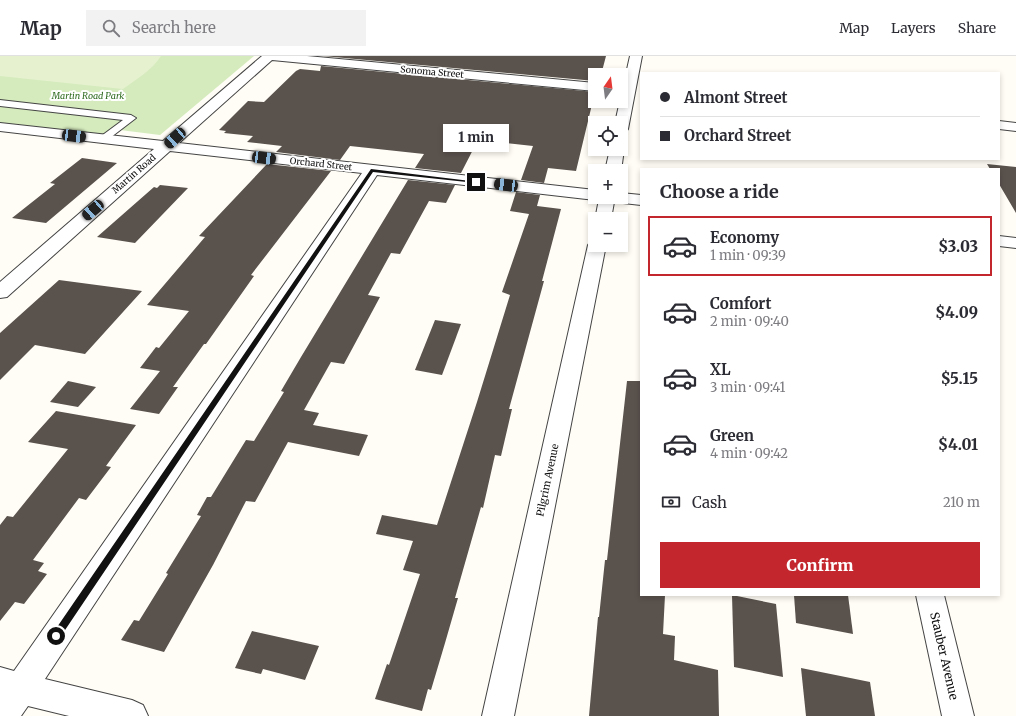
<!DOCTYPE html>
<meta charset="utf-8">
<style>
:root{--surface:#fff;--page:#f2f2f3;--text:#2b2b33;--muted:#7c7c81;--line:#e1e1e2;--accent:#c4262e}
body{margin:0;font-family:Merriweather,serif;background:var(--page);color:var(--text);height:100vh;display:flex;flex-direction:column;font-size:15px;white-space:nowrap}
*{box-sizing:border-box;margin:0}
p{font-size:13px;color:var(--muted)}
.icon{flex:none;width:22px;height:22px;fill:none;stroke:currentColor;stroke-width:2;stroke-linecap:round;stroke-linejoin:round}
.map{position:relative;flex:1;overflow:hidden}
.panel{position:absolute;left:640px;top:112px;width:360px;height:428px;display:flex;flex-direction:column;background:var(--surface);border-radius:0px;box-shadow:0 2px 6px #0003}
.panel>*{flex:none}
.hud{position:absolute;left:640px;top:16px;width:360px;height:88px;border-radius:0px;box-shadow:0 2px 6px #0003;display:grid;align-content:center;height:88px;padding:0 20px;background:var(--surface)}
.needle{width:26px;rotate:14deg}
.fabs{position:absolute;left:588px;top:12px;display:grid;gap:8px}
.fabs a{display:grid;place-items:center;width:40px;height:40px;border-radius:0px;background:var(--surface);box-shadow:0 2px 6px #0003;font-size:20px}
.end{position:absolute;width:18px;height:18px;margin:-9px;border:5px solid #111;background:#fff;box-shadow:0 0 0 2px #fff}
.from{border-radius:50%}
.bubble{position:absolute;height:28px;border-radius:0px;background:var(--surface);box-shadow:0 2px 6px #0003;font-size:13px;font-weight:800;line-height:28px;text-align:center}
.car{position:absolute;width:12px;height:24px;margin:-12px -6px;border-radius:5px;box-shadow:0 0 3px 1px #0007;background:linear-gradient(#222 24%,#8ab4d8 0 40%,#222 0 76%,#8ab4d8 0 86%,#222 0)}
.hud b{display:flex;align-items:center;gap:14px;height:38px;font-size:15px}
.hud b+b{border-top:1px solid var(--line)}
.hud i{width:10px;height:10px;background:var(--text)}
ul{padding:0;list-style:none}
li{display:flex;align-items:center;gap:12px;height:60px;margin:0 8px 6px;padding:0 12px;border:2px solid transparent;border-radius:0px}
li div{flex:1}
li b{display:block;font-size:15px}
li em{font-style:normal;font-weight:800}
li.active{border-color:var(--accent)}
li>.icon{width:36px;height:36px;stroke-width:1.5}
h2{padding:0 20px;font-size:18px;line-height:48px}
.pay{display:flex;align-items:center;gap:10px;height:44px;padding:0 20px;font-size:15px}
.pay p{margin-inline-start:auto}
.primary-button{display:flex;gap:8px;margin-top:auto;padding:8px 20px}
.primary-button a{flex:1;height:46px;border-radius:0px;background:var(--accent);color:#fff;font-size:16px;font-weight:800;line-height:46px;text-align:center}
header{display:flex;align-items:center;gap:24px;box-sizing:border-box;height:56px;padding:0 20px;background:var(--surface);border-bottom:1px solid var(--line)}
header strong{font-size:19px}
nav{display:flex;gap:22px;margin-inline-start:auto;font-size:14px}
.search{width:280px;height:36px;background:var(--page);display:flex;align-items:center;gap:10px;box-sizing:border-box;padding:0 14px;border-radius:0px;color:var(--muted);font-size:15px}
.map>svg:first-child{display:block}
.green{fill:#d5ebbd}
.pitch{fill:#e6f2cf}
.building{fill:#5a524d}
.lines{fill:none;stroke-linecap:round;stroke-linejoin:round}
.lane-casing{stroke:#444;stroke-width:2}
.street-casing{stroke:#444;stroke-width:2}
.lane{fill:#fff;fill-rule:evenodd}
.street{fill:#fff;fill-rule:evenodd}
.route{fill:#111}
.labels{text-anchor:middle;stroke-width:4;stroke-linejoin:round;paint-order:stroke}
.far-street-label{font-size:9px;fill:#111;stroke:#fff}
.far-park-label{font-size:9px;font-style:italic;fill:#2f6b1f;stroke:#fff}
.street-label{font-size:10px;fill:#111;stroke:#fff}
.near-street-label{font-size:12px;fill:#111;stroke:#fff}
</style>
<header>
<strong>Map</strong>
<div class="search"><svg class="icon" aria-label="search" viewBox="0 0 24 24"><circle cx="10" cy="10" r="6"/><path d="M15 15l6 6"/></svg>Search here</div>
<nav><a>Map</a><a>Layers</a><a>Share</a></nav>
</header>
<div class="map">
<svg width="1016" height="660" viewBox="0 0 1016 660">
<rect width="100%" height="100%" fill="#fffdf5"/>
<path class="green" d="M0 0H254L160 79 112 73 100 83 0 71Z"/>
<path class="pitch" d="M0 0H161C152 14 137 23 123 33L0 20Z"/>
<g class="building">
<path d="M323 0H606L601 19H595V25Z"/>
<path d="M321 10 595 36 576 115 548 112 544 127 521 124 533 90 478 84 461 117 415 112 424 98 350 90 340 104 276 96 282 90 247 86 253 80 224 77 226 75 219 74 248 45 264 46 296 15 300 13 320 15Z"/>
<path d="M82 102 117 107 46 167 12 162 55 128 50 127Z"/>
<path d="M267 108 331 115 251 219 254 220 206 288H204L173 331H178L159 358 130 353 160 315 140 312 156 291 159 292 189 255 147 249 205 181 199 180Z"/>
<path d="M987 108 1016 111V157L999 128V113H990Z"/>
<path d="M408 124 455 129 446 147 429 145 400 198 391 197 368 239 380 241 344 308 331 306 304 354 319 357 313 369 368 379 359 400 288 386 255 446 246 445 213 509 164 596 121 584 134 564 139 565 168 518 166 517 201 460 197 459 207 441H211L246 384 254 385 284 336 281 335 301 301Z"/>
<path d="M160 129 188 132 135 187 97 181 154 131 157 132Z"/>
<path d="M516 136 540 139 537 150 561 153 542 225H544L509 353H512L501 400 495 399 483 452 481 451 455 542H458L445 587 431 634 428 633 422 655 375 643 387 608 389 609 420 518 403 514 413 485 376 478 382 459 437 469 477 346 510 239 502 236 529 158 510 155Z"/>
<path d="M59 224 142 235 85 298 35 289 0 324V277Z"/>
<path d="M435 264 461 268 442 319 415 314Z"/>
<path d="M68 325 96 331 78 351 50 346Z"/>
<path d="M627 325H641V539H665L663 578 675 580 674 604 718 614 719 660H589L598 561H599L605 504H607Z"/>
<path d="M56 355 136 369 106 410 111 411 86 444 79 442 33 504 44 507 38 515 47 518 24 548 15 546 0 565V469L7 460 13 461 68 393 28 386Z"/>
<path d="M732 539 776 548 783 621 734 611Z"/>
<path d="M794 539H848L853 578 796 567Z"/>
<path d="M252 575 319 590 305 624 263 613 261 618 235 612Z"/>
<path d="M801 612 870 626 875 660H806Z"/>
</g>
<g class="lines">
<g class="lane-casing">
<path id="lane" d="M0 44 131 59 136 62 106 85 103 86 98 83 100 81 123 64 0 50Z"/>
</g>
<g class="street-casing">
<g id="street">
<path d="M262 0H307L595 27V35L272 4 179 87 595 134V141H621V137L641 139V149L614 146 611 163 595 164 599 143 595 144 377 119 45 623 132 644 143 649 148 660H69L28 650 21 660H0V611L14 615 362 117 170 95 7 241 0 242V226L154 93 0 75V67L163 85Z"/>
<path d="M630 0H642L628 73 626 76 621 77V67H615Z"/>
<path d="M999 65 1016 67V75L999 73Z"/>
<path d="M621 90 624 93 621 115H605L610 93H621Z"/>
<path d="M999 180 1016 182V192L999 190Z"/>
<path d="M595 184V189H606L514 660H482L588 189 591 185Z"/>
<path d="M916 539H944L974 660H942Z"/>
</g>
</g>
<use href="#lane" class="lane"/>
<use href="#street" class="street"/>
</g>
<path class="route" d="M371 113 479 126 476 127 373 116 59 583 56 584 53 583 52 580 53 577Z"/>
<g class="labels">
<g class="far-street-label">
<text transform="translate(432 16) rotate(5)" y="3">Sonoma Street</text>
<text transform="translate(321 108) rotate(6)" y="3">Orchard Street</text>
<text transform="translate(134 118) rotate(-41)" y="3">Martin Road</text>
</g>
<g class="far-park-label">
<text x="88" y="43">Martin Road Park</text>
</g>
<g class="street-label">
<text transform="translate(547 424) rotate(-78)" y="4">Pilgrim Avenue</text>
</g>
<g class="near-street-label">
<text transform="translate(944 600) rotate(77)" y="4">Stauber Avenue</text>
</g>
</g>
</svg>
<div class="fabs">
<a><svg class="needle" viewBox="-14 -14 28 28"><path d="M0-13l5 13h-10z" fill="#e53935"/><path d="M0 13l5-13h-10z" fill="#7c7c81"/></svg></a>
<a><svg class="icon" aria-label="locate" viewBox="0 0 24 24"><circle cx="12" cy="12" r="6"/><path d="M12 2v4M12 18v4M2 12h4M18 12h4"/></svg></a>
<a>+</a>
<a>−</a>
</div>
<i class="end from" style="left:56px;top:580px"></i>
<i class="end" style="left:476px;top:126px"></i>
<div class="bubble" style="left:443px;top:68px;width:66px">1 min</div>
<i class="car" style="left:74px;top:80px;rotate:97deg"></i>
<i class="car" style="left:175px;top:82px;rotate:228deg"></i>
<i class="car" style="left:264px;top:102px;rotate:97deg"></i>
<i class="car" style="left:506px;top:129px;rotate:277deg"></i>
<i class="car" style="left:93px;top:154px;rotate:229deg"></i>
<div class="hud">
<b><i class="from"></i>Almont Street</b>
<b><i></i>Orchard Street</b>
</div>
<section class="panel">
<h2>Choose a ride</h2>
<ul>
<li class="active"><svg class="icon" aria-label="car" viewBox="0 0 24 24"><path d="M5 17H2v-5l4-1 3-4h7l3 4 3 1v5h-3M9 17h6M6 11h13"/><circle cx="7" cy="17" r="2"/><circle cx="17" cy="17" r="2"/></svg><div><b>Economy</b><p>1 min · 09:39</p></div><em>$3.03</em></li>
<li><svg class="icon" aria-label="car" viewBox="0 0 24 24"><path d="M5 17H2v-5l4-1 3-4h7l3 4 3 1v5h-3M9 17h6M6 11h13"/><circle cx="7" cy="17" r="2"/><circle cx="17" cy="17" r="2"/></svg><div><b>Comfort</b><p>2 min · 09:40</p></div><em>$4.09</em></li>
<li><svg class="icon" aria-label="car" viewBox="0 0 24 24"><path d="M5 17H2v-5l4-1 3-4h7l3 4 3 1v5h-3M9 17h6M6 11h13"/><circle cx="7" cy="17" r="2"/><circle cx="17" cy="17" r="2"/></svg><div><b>XL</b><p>3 min · 09:41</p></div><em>$5.15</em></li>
<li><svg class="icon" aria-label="car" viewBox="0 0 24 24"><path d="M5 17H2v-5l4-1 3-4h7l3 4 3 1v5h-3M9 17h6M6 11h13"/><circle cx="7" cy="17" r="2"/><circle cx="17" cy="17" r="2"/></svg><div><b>Green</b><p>4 min · 09:42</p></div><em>$4.01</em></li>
</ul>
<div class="pay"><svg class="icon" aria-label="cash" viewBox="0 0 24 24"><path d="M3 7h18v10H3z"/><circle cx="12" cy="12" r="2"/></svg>Cash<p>210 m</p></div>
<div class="primary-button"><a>Confirm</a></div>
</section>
</div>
